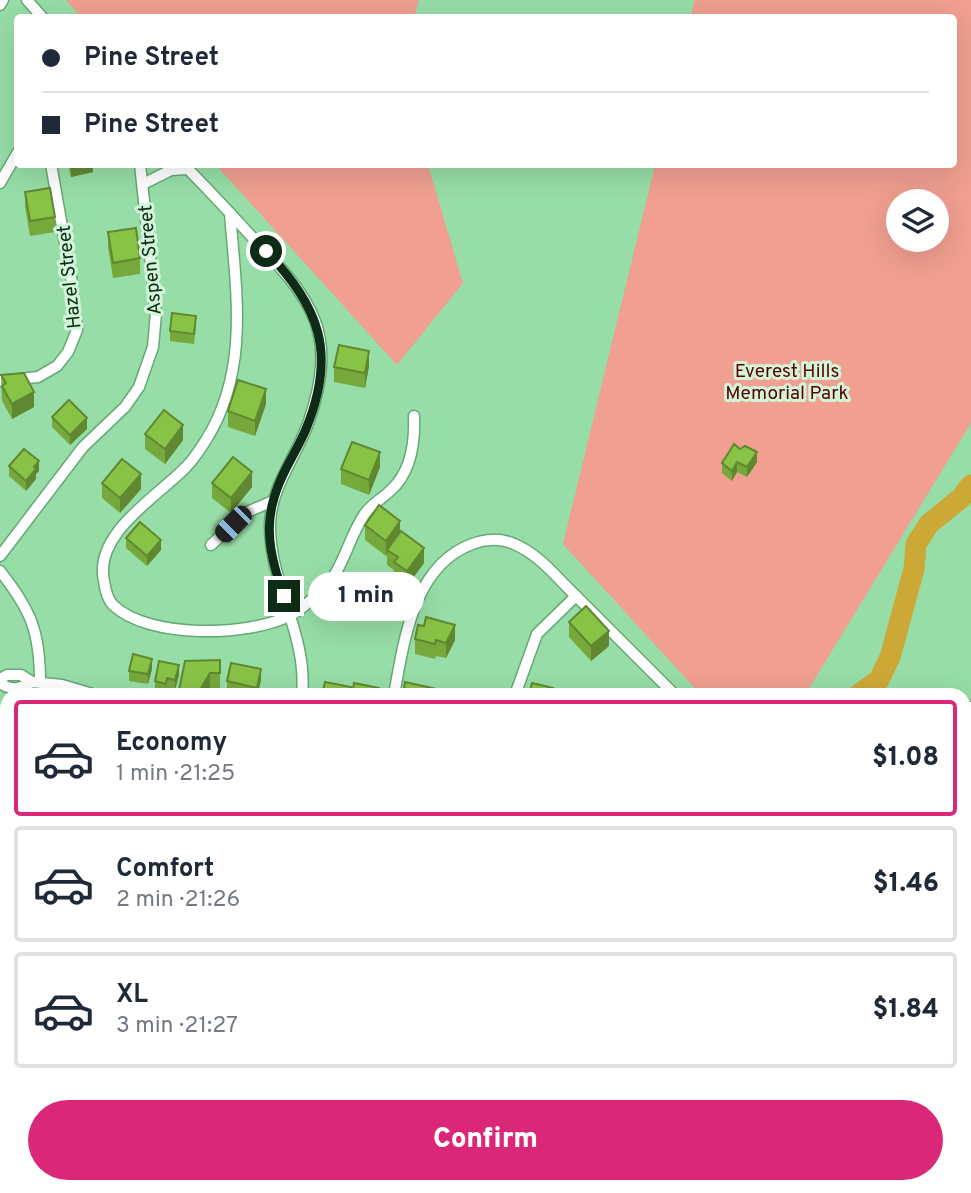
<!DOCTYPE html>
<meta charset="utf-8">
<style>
:root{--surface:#fff;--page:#f6f6f7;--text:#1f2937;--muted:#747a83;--line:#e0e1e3;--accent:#db2777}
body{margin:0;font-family:Overpass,sans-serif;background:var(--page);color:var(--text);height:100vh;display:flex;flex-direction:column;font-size:26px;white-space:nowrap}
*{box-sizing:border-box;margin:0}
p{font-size:23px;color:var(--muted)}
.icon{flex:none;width:38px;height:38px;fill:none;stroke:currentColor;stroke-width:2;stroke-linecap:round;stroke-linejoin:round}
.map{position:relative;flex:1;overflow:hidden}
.panel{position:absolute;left:0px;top:688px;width:971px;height:506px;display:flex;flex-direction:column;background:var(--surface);border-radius:21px 21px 0 0;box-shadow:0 7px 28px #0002}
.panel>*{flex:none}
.hud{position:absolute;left:14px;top:14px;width:943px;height:154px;border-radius:7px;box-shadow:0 7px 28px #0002;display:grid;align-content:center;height:154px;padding:0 28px;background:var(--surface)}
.tools{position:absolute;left:886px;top:189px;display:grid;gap:14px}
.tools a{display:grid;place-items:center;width:63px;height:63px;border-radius:50%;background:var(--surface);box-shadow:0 7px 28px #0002;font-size:35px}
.end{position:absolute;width:32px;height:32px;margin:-16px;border:9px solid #0e2b16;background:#fff;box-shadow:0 0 0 4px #fff}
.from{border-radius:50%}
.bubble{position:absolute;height:49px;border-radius:24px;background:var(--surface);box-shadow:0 7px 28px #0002;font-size:23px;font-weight:800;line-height:49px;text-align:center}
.car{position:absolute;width:21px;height:42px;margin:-21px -10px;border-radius:9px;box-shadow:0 0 5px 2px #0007;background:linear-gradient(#222 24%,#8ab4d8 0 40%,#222 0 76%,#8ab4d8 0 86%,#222 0)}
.hud b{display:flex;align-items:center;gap:24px;height:66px;font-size:26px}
.hud b+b{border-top:2px solid var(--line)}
.hud i{width:18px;height:18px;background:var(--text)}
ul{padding:12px 0 0;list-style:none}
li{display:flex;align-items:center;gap:21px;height:116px;margin:0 14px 10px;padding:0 14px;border:4px solid var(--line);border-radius:7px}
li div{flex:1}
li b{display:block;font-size:26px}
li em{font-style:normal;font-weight:800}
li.current{border-color:var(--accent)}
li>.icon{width:63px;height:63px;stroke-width:1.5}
.button{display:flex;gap:14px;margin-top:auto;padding:14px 28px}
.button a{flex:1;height:80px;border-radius:42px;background:var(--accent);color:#fff;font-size:28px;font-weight:800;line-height:80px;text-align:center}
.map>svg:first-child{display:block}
.green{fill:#f09f90;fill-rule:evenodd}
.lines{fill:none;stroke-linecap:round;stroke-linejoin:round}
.river{stroke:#cca836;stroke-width:21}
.street-casing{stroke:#65a976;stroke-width:13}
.highway-casing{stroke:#65a976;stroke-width:21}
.street{stroke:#fff;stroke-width:10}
.highway{stroke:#fff;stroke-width:18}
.wall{fill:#76a83c}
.shaded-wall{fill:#608831}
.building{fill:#89c346;stroke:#608831;stroke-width:2}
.route{stroke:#0e2b16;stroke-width:9}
.labels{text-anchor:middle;stroke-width:6;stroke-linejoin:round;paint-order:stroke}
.street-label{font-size:19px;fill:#0e2b16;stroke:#d2f4d8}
.park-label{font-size:19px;fill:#580100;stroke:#d2f4d8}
</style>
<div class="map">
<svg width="971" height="1193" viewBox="0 0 971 1193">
<rect width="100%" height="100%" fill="#97dda7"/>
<g class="green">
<path d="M66 0H419L414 17 82 18Z"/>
<path d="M695 0H971V423L805 695H701L563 544 655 165 954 164V18L690 17ZM898 201H936V240H898Z"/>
<path d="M216 165H428L463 283 397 365Z"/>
</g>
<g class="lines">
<g class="river">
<path d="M858 695 879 680 890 657 914 569 916 544 929 524 961 498 971 485"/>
<path d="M0 1127 7 1123"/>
</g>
<g class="street-casing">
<g id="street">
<path d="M27 0 43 18"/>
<path d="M0 5 3 0"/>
<path d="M183 164C207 188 230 213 253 238 312 300 339 332 309 421 297 456 271 486 270 524 269 584 308 634 302 695"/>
<path d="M0 183 18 152"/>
<path d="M143 184 171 170 187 169"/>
<path d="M230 213C236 291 250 370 206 440 200 449 194 459 187 466 160 495 93 533 104 581 105 588 108 600 113 605 148 639 249 637 291 615 301 610 311 600 320 592 344 571 347 540 364 515 371 504 382 499 391 490 411 472 415 442 414 416"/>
<path d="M0 381 38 377 57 366 68 352 77 330 72 283 51 164"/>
<path d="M211 545 245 513 273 501"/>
<path d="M0 556 83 447 125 407 139 387 153 347 156 313 140 164"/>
<path d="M0 571C31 610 40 632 40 682"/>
<path d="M0 679 7 675H21L32 682 62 685 96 695"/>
<path d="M0 683C11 691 21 689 32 682"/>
<path d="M394 695C404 641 413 566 472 544 485 539 501 538 514 544 539 554 557 578 576 596"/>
<path d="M515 695 537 634 576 596 675 695"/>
<path d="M964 784H971"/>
<path d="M0 785 7 784"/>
<path d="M0 886 7 884"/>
<path d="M0 934 7 947"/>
<path d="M0 980 7 976"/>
<path d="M964 1020 971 1019"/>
<path d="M0 1070 7 1066"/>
<path d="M259 1193 276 1186"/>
<path d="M533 1193 540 1186"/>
</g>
</g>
<g class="highway-casing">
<g id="highway">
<path d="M964 712 971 711"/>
<path d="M964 752 971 751"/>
<path d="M53 1193 74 1186"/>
<path d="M145 1193 161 1186"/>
</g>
</g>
<use href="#street" class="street"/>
<use href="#highway" class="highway"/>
</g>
<g class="wall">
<path d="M68 164H93V172L71 177Z"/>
<path d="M25 192 55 217V232L30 236 25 207Z"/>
<path d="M108 232 140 258V274L113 278 108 247Z"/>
<path d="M196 326 194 344 170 341V331Z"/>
<path d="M369 366 365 388 334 382V367Z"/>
<path d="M1 375 34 407 12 419 2 401Z"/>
<path d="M266 404 255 436 228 427V411Z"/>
<path d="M52 417 87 429 70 445 52 427Z"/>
<path d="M145 434 183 440 165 464 145 449Z"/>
<path d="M734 444 757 462 747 477 737 472 732 481 722 473V463Z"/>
<path d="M9 466 39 471 36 474V479L26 491 9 476Z"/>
<path d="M380 467 369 495 341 484V469Z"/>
<path d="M102 483 141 489 120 513 102 498Z"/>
<path d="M212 483 252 487 231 513 212 498Z"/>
<path d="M365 525 400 531 424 563 407 586 394 577V570L387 565V554L386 556 365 540Z"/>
<path d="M126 538 161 550 147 566 126 548Z"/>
<path d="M569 622 609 646 591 661 569 637Z"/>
<path d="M415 639 455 640 446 658 436 656 435 659 415 654Z"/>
<path d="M220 660V688H210L185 661Z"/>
<path d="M152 669 148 684 129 681V671Z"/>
<path d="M179 675 175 690 167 689 166 694 155 691V681Z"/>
<path d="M261 680 258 695H241L227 692V681Z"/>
<path d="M971 1046V1089H969V1087H964V1047Z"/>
<path d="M804 1186H848L855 1193H804Z"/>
<path d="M903 1186H949L956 1193H903Z"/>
</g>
<g class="shaded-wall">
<path d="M71 164H93V172L71 177Z"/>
<path d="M369 351V366L365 388V373Z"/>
<path d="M266 389V404L255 436V421Z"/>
<path d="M34 392V407L12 419V404Z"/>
<path d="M87 418V429L70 445V435Z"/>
<path d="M183 425V440L165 464V449Z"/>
<path d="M380 452V467L369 495V480Z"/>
<path d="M757 452V462L747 477V467Z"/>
<path d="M39 461V471L36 474V479L26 491V481L34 467Z"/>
<path d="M737 462V472L732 481V471Z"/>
<path d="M252 472V487L231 513V498Z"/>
<path d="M141 474V489L120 513V498Z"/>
<path d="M400 521V536L387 550V554L386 556V541Z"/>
<path d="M161 540V550L147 566V556Z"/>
<path d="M424 548V563L407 586V571Z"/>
<path d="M455 625V640L446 658V643Z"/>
<path d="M609 631V646L591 661V646Z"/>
<path d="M152 659V669L148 684V674Z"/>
<path d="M179 665V675L175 690V680Z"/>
<path d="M261 669V680L257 695V688Z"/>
<path d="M210 673V688L206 695H197Z"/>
</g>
<g class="building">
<path d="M50 188 55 217 30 221 25 192Z"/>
<path d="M136 228 140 258 113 263 108 232Z"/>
<path d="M172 313 196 316 194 334 170 331Z"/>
<path d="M339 345 369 351 365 373 334 367Z"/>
<path d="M24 373 34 392 12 404 2 386 6 383 1 375Z"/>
<path d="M238 380 266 389 255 421 228 411Z"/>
<path d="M69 400 87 418 70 435 52 417Z"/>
<path d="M164 410 183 425 165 449 145 434Z"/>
<path d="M352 442 380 452 369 480 341 469Z"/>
<path d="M734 444 740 449 745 446 757 452 747 467 737 462 732 471 722 463Z"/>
<path d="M24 449 39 461 34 467 36 469 26 481 9 466Z"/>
<path d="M233 457 252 472 231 498 212 483Z"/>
<path d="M122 459 141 474 120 498 102 483Z"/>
<path d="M379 505 400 521 386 541 365 525Z"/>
<path d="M140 522 161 540 147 556 126 538Z"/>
<path d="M401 531 424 548 407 571 394 562 398 557 387 550Z"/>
<path d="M586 606 609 631 591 646 569 622Z"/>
<path d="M426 617 455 625 446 643 436 640 435 644 415 639 418 625 424 626Z"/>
<path d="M133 654 152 659 148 674 129 671Z"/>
<path d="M220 660V673H210L197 695H178L185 661Z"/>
<path d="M159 661 179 665 175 680 167 678 166 684 155 681Z"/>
<path d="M231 663 261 669 257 688 227 681Z"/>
<path d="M325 682 351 687 350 695H322Z"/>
<path d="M405 682 450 692 449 695H403Z"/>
<path d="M354 683 379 688 377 695H352Z"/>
<path d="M532 683 553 688 551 695H529Z"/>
<path d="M470 690 486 695H469Z"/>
<path d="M971 1046V1069H969V1067H964V1047Z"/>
<path d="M343 1186H397L395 1193H342Z"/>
<path d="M499 1186H511L509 1193 498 1191Z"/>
<rect x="738" y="1186" width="29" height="7"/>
<path d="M817 1186H848L855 1193H824Z"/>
<path d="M907 1186H949L956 1193H914Z"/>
</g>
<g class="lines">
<path class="route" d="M266 251C320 308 337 353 306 429 296 453 279 476 273 502 264 533 273 566 284 596"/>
</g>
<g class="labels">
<g class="street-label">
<text transform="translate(149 260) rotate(-95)" y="7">Aspen Street</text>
<text transform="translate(68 277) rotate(-96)" y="7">Hazel Street</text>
</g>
<g class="park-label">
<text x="787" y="377">Everest Hills<tspan x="787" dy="22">Memorial Park</tspan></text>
</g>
</g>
</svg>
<div class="tools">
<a><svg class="icon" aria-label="layers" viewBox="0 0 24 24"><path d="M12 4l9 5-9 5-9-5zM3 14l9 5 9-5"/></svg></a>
</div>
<i class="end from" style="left:266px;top:251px"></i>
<i class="end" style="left:284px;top:596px"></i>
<div class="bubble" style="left:308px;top:572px;width:116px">1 min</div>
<i class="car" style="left:233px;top:524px;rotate:225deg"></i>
<div class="hud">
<b><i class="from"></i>Pine Street</b>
<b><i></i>Pine Street</b>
</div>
<section class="panel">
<ul>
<li class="current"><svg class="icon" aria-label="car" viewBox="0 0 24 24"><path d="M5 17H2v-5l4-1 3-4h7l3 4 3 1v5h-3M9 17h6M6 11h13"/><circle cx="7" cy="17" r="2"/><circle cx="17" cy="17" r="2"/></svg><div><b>Economy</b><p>1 min · 21:25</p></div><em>$1.08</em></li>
<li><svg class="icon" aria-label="car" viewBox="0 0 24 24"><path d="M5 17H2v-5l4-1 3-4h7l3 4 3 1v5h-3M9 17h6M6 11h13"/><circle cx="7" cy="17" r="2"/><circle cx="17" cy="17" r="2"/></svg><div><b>Comfort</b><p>2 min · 21:26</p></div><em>$1.46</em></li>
<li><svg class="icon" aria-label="car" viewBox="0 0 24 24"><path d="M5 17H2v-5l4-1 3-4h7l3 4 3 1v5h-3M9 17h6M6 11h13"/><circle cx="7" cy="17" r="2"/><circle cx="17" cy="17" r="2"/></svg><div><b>XL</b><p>3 min · 21:27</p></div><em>$1.84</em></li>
</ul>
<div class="button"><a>Confirm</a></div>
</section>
</div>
